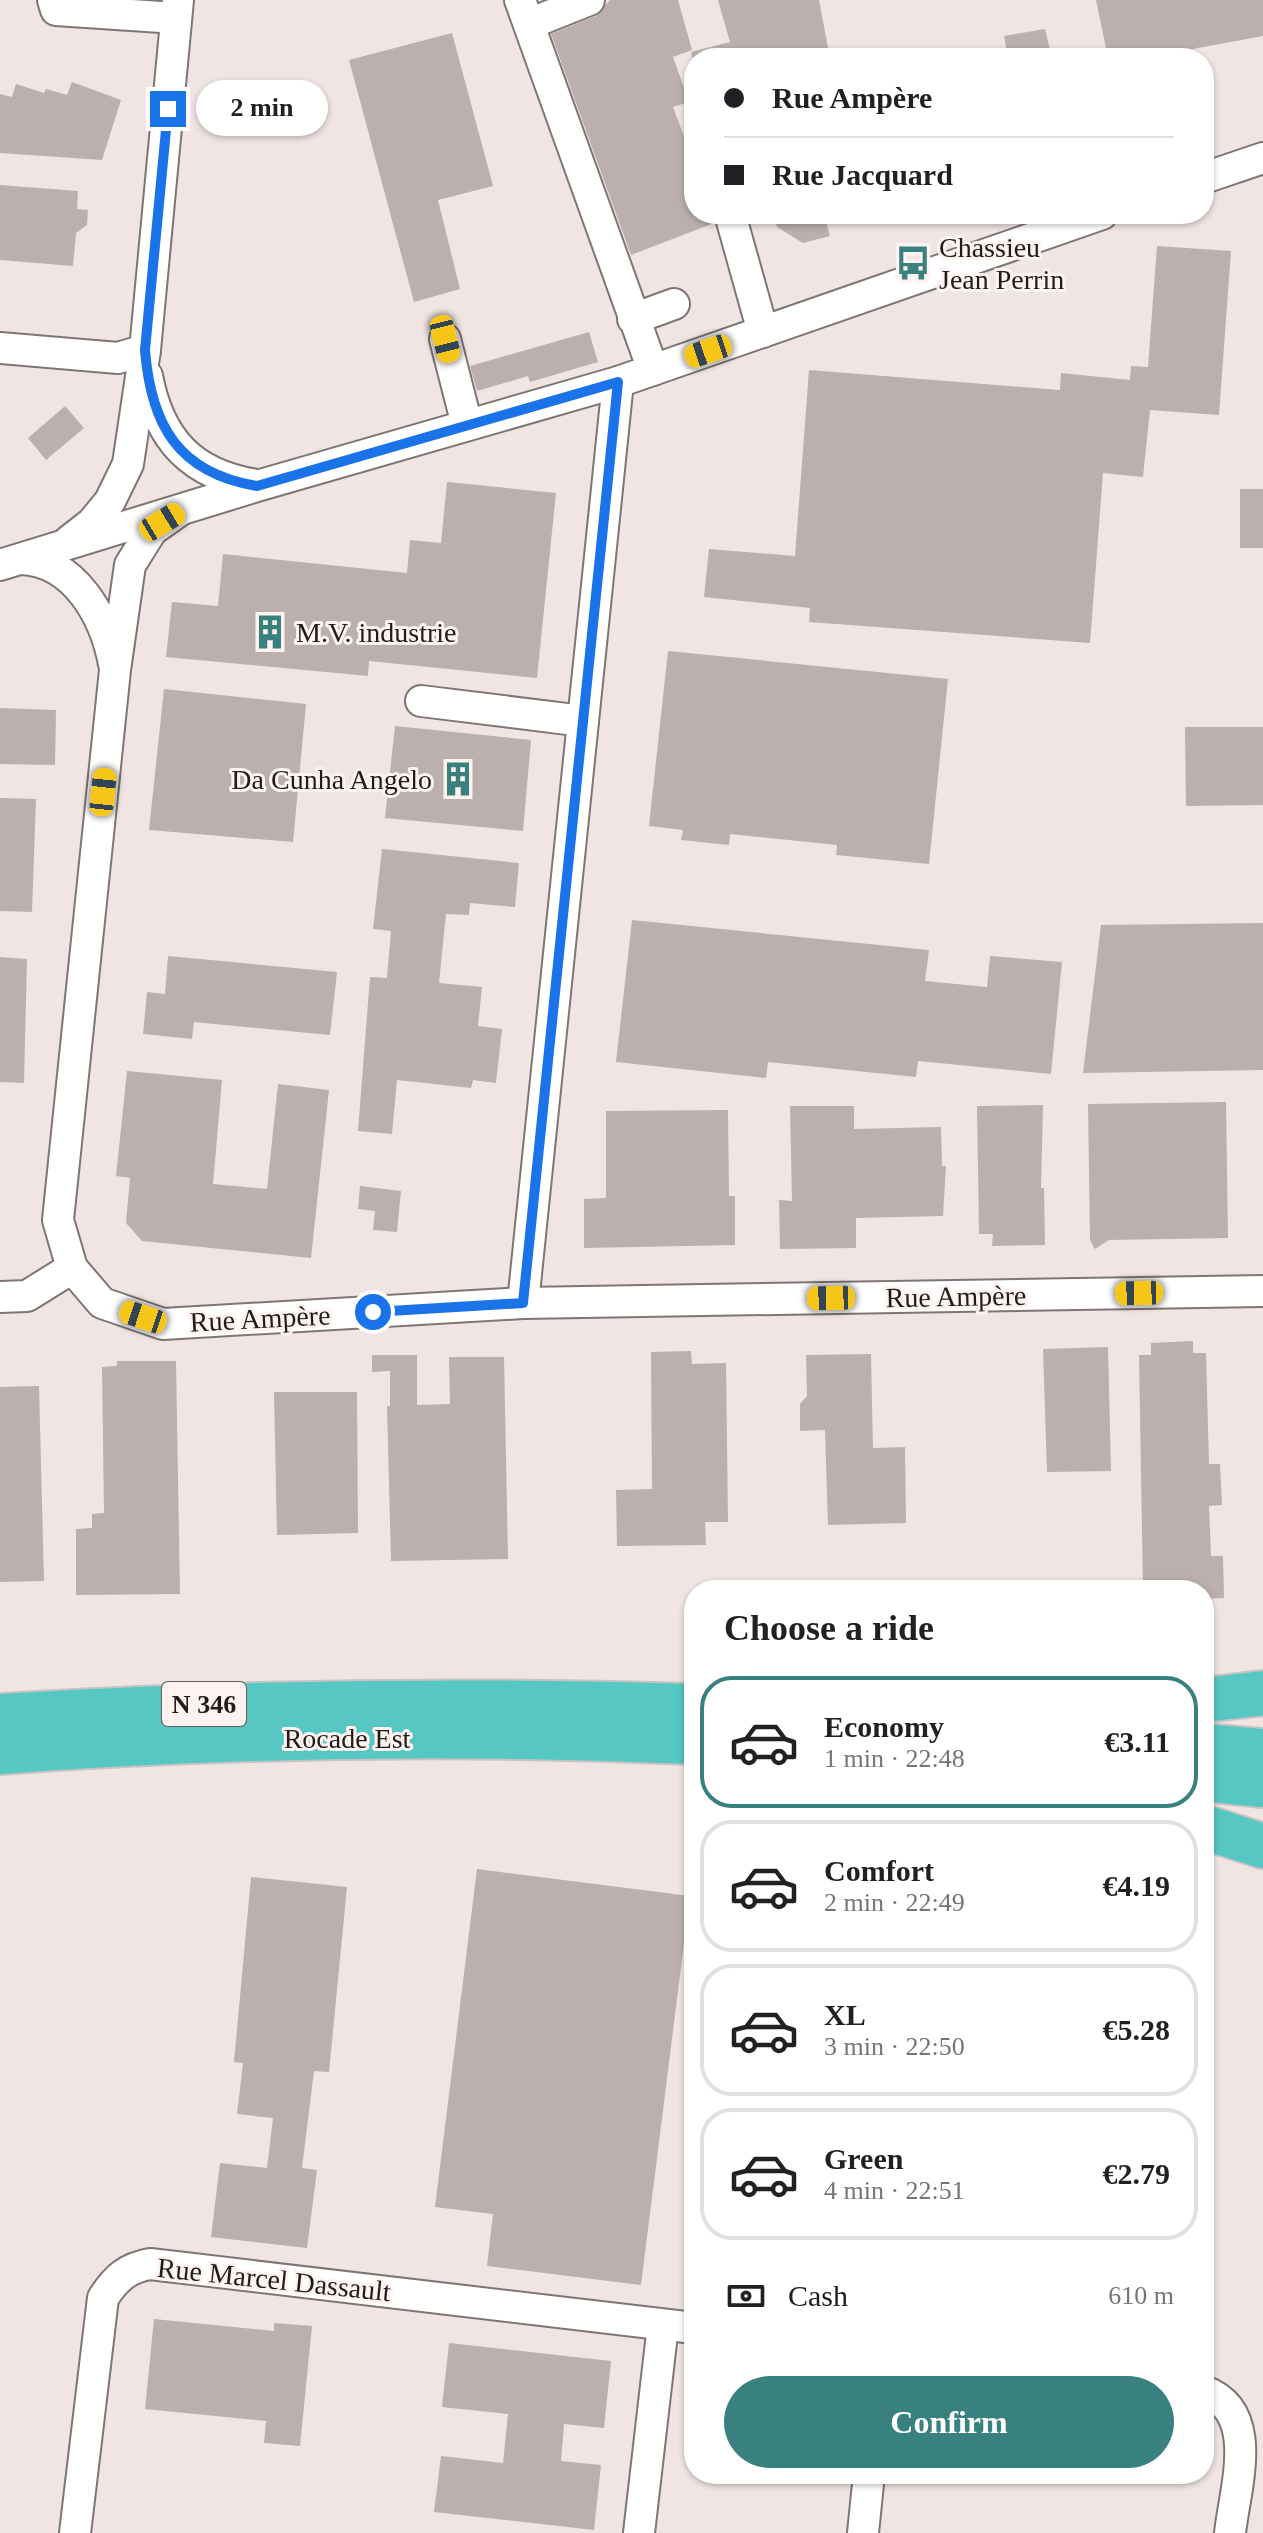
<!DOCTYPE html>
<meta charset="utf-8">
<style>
:root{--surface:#fff;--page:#f6f6f6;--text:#202124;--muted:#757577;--line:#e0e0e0;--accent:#39817f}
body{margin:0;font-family:Georgia,serif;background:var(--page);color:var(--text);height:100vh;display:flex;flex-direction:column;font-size:30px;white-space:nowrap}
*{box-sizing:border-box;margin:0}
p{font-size:26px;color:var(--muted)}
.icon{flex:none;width:44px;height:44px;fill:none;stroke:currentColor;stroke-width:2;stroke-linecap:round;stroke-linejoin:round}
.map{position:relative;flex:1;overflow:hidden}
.sheet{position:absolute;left:684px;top:1580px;width:530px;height:904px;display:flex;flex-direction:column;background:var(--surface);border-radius:32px;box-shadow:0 2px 6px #0004}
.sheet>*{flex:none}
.hud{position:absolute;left:684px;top:48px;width:530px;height:176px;border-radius:32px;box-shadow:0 2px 6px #0004;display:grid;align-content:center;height:176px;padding:0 40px;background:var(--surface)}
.end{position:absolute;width:36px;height:36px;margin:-18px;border:10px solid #1a73e8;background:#fff;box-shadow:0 0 0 4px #fff}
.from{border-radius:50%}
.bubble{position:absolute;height:56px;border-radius:28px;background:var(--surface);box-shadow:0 2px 6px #0004;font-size:26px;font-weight:700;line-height:56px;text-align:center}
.car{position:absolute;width:24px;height:48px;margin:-24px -12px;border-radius:10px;box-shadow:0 0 6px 2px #0007;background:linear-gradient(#f5c518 24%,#345 0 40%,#f5c518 0 76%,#345 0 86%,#f5c518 0)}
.hud b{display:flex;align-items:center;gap:28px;height:76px;font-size:30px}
.hud b+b{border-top:2px solid var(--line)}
.hud i{width:20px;height:20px;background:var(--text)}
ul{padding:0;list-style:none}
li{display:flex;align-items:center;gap:24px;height:132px;margin:0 16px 12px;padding:0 24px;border:4px solid var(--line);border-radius:32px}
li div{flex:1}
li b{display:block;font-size:30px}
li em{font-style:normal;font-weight:700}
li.active{border-color:var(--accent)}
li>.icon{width:72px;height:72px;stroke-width:1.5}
h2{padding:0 40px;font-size:36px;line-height:96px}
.pay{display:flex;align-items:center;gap:20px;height:88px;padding:0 40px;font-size:30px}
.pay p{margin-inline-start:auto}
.action{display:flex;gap:16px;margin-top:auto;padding:16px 40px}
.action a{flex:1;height:92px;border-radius:48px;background:var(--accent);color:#fff;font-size:32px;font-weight:700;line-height:92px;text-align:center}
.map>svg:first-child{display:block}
.building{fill:#bbb0ae}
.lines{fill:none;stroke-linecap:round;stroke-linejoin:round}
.minor-casing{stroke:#7f7573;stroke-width:34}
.highway-casing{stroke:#c5c4c4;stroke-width:48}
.minor{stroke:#fff;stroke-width:30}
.highway{stroke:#56c7c3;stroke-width:44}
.route{stroke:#1a73e8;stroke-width:10}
.labels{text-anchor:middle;stroke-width:6;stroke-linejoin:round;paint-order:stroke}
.shield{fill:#fef3f0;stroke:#635c5b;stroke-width:2}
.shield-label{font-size:26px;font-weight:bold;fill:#201c1b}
.poi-label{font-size:28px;fill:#201c1b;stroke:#fef3f0;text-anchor:start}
.street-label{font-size:28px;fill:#201c1b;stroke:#fef3f0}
</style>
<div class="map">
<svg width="1263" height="2533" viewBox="0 0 1263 2533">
<rect width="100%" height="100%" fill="#f0e5e3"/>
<g class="building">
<path d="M678 0 692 50 673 57 689 102 673 107 694 163V214H713L714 223 631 255 551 34 596 16 610 0Z"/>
<path d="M718 0H819L830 58H692L691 52 730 42Z"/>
<path d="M1096 0H1263V36L1144 58H1108Z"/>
<path d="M1045 29 1052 58H1008L1004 36Z"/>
<path d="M452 33 493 186 438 200 460 289 414 302 349 60Z"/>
<path d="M72 82 121 100 102 160 0 153V94L12 97 16 84 44 93 46 89 67 95Z"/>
<path d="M0 185 78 191 77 209 88 210 87 225 76 233 73 266 0 260Z"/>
<path d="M773 214H824L830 236 803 243 777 227Z"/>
<path d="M1157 246 1231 251 1219 415 1150 410 1143 477 1103 473 1090 643 809 622 810 608 704 597 709 549 795 556 809 370 1060 390 1061 373 1130 380 1131 366 1148 367Z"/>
<path d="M589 332 598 362 530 382 528 376 477 391 470 366Z"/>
<path d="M65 406 84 428 46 460 28 438Z"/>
<path d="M447 482 556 493 537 678 369 661 368 676 166 657 172 602 218 606 223 554 407 573 410 540 441 543Z"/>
<rect x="1240" y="489" width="23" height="59"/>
<path d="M668 651 948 679 929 864 836 855 837 845 730 834 729 845 681 840 683 830 649 826Z"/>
<path d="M164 689 306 704 293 842 149 830Z"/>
<path d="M0 708 56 710 55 765 0 764Z"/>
<path d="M395 726 531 740 523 831 385 818Z"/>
<path d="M1185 727H1263V805L1186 806Z"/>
<path d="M0 798 36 799 32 912 0 911Z"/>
<path d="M382 849 519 863 515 907 470 903 469 915 446 914 439 983 482 987 478 1026 502 1029 496 1083 473 1080 471 1088 397 1080 392 1134 358 1131 370 977 387 978 391 931 373 929Z"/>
<path d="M632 920 929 950 925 981 987 987 990 956 1062 962 1051 1074 918 1061 916 1077 768 1062 766 1078 616 1062Z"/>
<path d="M1263 923V1070L1083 1073 1101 925Z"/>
<path d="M168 956 337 972 330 1035 194 1022 192 1039 143 1034 147 992 165 994Z"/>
<path d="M0 957 27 959 24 1083 0 1082Z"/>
<path d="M127 1071 222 1080 213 1184 267 1189 278 1084 329 1090 311 1258 142 1241 126 1223 130 1178 116 1176Z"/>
<path d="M1226 1102 1228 1238 1109 1240 1095 1249 1090 1240 1088 1104Z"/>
<path d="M1043 1105 1041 1188H1044L1045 1245 992 1246 993 1234H979L977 1106Z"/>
<path d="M790 1106H854V1129L941 1127 942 1166H946L943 1216 856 1218V1248L780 1249 779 1200 792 1201Z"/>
<path d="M728 1110 729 1196H735V1245L584 1248V1199L606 1198V1111Z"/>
<path d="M360 1186 401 1191 397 1232 373 1230 375 1211 358 1209Z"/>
<path d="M1193 1341V1353H1206L1209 1464H1220L1222 1505 1209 1506 1211 1556H1223L1224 1598 1204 1599V1590H1143L1139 1355H1151V1343Z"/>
<path d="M1108 1347 1111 1471 1047 1472 1043 1349Z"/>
<path d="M691 1351 692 1364 726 1363 728 1522H705L706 1545 617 1546 616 1490 652 1489 651 1352Z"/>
<path d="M871 1354 873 1448 905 1447 906 1523 828 1525 825 1430 800 1431V1404L807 1396 806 1355Z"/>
<path d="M372 1355H417V1405L450 1404 449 1357H504L508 1559 391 1561 387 1406H390V1371L372 1372Z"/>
<path d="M117 1361H176L180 1594 76 1595V1529L92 1528V1514L104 1513 102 1367 117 1366Z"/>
<path d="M39 1386 44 1581 0 1582V1387Z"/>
<path d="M274 1392H357L358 1533 277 1535Z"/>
<path d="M477 1869 690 1896 641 2285 487 2266 493 2214 435 2207Z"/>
<path d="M251 1877 347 1887 329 2072 314 2071 302 2168 317 2170 307 2248 211 2237 220 2163 267 2168 273 2118 237 2114 243 2063 234 2062Z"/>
<path d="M154 2319 274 2331V2323L312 2326 300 2446 264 2443 266 2421 145 2409Z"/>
<path d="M449 2343 611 2361 604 2428 564 2424 561 2461 601 2465 594 2530 434 2512 441 2456 503 2463 508 2414 442 2407Z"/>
</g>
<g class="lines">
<g class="minor-casing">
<g id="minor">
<path d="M53 0 56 10 176 18"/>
<path d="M520 0 653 370"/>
<path d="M529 24 589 0"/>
<path d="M1204 178 1263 158"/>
<path d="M730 214 763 332"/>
<path d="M633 319 674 304"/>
<path d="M445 339 467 425"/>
<path d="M0 348 118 358 145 350"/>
<path d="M147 376C159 440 192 475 257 485"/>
<path d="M179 511 152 530 130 565 115 670 58 1220 72 1268 102 1303 163 1324 523 1303 1263 1291"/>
<path d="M69 541 92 523 110 501 128 464 145 350 178 0"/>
<path d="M21 559C75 561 105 616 114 664"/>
<path d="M0 565 257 486 618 382 1102 214"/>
<path d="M421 701 583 721"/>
<path d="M0 1297 27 1296 72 1268"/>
<path d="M523 1303 618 382"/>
<path d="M1204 2391C1261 2412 1235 2487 1230 2533"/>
<path d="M75 2533 103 2298C116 2278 127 2268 150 2264L694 2328"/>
<path d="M639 2533 663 2325"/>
<path d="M863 2533 869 2474"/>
</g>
</g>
<g class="highway-casing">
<g id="highway">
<path d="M1204 1700 1263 1693"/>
<path d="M0 1716C232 1702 462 1699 694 1706"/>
<path d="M1204 1746 1263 1751"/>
<path d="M0 1752C231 1735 463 1732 694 1742"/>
<path d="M1204 1779 1263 1785"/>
<path d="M1204 1827 1263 1846"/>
</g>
</g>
<use href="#minor" class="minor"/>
<use href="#highway" class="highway"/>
</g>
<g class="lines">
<path class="route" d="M168 109 145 350C151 425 178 473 257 486L618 382 523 1303 373 1312"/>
</g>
<defs>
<g id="bus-bare" transform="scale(2.76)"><path d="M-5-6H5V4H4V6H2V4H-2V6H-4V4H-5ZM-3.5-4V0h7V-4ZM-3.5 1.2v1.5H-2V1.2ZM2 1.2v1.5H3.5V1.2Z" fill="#39817f" stroke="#fef3f0" stroke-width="2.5" paint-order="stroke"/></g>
<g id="building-bare" transform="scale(2.76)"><path d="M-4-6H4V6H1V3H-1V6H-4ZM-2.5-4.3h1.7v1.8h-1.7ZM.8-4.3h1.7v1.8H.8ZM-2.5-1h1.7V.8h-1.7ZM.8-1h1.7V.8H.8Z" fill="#39817f" stroke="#fef3f0" stroke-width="2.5" paint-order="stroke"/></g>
</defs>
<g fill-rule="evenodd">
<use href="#bus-bare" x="913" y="263"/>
<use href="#building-bare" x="270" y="632"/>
<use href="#building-bare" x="458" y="779"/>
</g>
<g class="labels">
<rect class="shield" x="162" y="1682" width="84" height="44" rx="6"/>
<g class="shield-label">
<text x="204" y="1713">N 346</text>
</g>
<g class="poi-label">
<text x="939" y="257">Chassieu<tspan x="939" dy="32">Jean Perrin</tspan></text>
<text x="296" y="642">M.V. industrie</text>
<text x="432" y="789" text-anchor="end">Da Cunha Angelo</text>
</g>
<g class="street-label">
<text transform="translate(956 1296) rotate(-1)" y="10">Rue Ampère</text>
<text transform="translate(260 1318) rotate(-3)" y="10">Rue Ampère</text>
<text x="347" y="1748">Rocade Est</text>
<text transform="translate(274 2279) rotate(6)" y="10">Rue Marcel Dassault</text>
</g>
</g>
</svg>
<i class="end from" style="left:373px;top:1312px"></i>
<i class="end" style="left:168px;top:109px"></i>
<div class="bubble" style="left:196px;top:80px;width:132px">2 min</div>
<i class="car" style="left:445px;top:339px;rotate:166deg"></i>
<i class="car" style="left:708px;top:351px;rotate:251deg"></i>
<i class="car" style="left:162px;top:522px;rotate:59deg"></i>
<i class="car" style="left:103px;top:792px;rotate:6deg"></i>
<i class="car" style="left:1139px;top:1293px;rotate:269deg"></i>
<i class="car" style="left:831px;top:1298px;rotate:269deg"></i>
<i class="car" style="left:143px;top:1317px;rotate:288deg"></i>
<div class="hud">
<b><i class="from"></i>Rue Ampère</b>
<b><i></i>Rue Jacquard</b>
</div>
<section class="sheet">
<h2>Choose a ride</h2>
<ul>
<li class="active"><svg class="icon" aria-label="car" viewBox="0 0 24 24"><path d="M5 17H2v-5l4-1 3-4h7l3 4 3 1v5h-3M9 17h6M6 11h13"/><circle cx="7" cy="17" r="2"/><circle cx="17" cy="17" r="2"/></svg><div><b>Economy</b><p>1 min · 22:48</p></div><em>€3.11</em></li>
<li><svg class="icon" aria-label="car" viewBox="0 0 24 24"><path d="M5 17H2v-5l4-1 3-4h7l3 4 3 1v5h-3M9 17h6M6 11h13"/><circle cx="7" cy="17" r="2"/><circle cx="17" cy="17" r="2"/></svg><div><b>Comfort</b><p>2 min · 22:49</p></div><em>€4.19</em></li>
<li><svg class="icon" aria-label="car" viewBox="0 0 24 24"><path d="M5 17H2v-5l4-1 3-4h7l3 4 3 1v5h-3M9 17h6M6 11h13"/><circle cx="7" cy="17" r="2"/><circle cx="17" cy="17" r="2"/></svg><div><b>XL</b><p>3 min · 22:50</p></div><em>€5.28</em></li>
<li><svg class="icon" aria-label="car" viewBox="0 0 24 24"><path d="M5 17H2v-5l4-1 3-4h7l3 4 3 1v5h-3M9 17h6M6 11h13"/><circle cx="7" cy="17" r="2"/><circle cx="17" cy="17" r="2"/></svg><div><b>Green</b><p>4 min · 22:51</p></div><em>€2.79</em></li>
</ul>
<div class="pay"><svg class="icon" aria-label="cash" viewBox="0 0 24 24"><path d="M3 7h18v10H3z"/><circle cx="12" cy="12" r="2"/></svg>Cash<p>610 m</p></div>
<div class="action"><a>Confirm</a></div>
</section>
</div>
